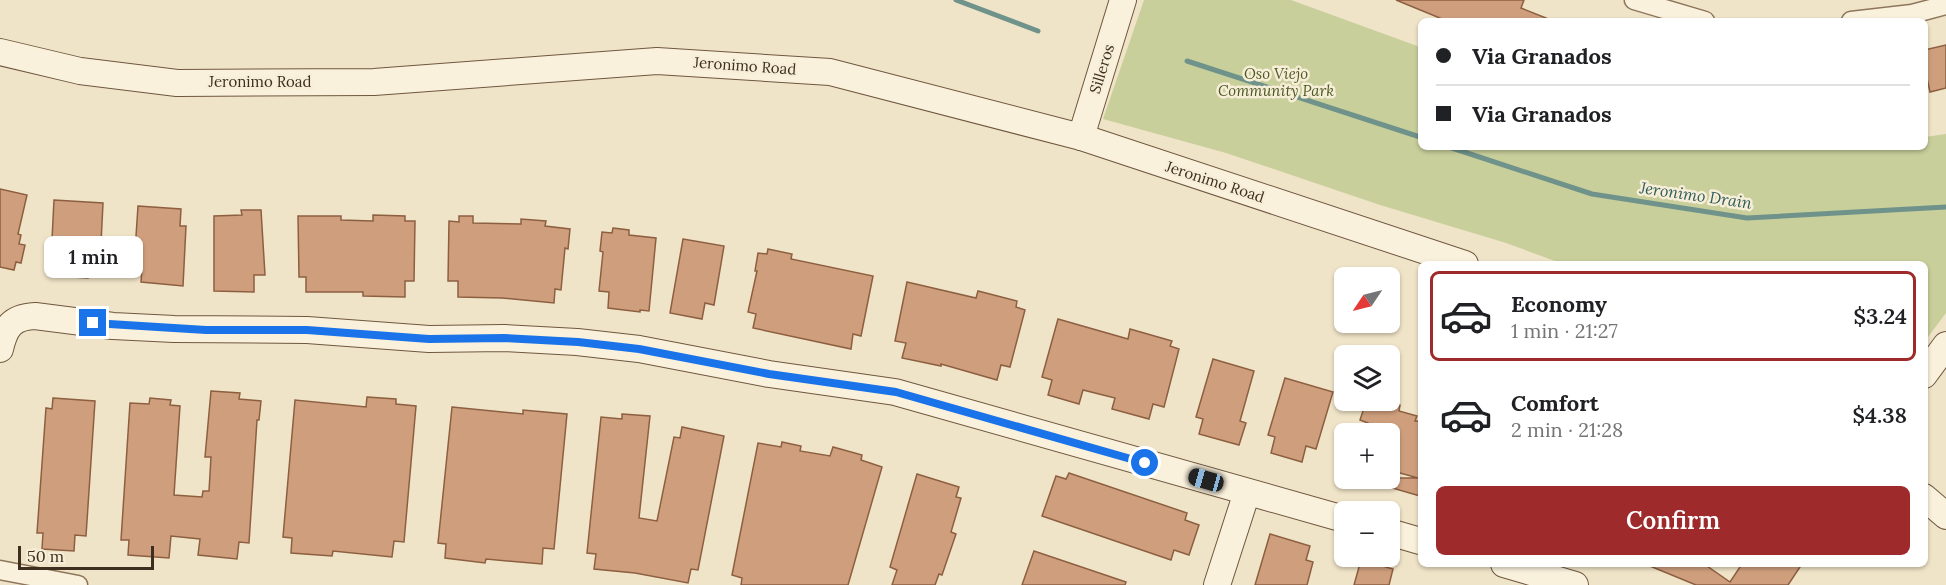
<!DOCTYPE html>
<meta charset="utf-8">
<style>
:root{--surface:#fff;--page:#f6f6f6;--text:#202124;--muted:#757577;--line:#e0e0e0;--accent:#9e2a2b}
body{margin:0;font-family:Lora,serif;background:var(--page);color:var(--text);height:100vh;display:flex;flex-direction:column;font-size:22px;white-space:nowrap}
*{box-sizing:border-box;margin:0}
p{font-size:20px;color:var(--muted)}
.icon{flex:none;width:33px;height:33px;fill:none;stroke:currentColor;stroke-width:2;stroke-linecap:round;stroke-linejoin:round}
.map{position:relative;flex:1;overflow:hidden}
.details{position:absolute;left:1418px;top:261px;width:510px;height:306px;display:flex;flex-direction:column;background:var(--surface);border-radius:9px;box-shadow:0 2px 4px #0004}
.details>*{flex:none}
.banner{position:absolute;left:1418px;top:18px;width:510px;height:132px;border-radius:9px;box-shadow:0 2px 4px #0004;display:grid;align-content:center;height:132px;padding:0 18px;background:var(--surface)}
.needle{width:39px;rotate:235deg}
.controls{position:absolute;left:1334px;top:267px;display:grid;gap:12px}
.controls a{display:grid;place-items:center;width:66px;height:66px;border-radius:9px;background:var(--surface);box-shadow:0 2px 4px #0004;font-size:30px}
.scale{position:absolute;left:18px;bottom:15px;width:136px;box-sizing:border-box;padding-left:6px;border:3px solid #3d2e20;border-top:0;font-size:16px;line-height:21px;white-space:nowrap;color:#3d2e20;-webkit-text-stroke:4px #f7eed8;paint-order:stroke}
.end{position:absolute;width:27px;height:27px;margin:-14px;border:8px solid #1a73e8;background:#fff;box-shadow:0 0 0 3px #fff}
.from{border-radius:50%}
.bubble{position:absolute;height:42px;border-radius:9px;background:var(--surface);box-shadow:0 2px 4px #0004;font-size:20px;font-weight:600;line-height:42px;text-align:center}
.car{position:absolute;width:18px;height:36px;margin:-18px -9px;border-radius:8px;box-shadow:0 0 4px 2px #0007;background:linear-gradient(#222 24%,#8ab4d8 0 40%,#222 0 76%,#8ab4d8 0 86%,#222 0)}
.banner b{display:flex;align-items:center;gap:21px;height:57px;font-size:22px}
.banner b+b{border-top:2px solid var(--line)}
.banner i{width:15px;height:15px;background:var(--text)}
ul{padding:10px 0 0;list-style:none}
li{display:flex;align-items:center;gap:18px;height:90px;margin:0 12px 9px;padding:0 6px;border:3px solid transparent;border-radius:9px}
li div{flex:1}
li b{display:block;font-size:22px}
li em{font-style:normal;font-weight:600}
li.selected{border-color:var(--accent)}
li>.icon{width:54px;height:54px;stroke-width:1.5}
.cta{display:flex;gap:12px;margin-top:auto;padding:12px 18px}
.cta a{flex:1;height:69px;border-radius:9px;background:var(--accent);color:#fff;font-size:24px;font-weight:600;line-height:69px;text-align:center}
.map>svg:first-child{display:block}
.green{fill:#c9cf9b}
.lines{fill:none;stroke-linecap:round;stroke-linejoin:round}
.stream{stroke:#6f938a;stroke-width:5}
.building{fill:#cf9f7d;stroke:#8d5f41;stroke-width:1.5}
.street-casing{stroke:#8d765c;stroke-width:21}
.secondary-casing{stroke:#6f573f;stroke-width:28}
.street{stroke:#faf1dc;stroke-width:18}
.secondary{stroke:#faf1dc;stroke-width:26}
.route{stroke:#1a73e8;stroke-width:8}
.labels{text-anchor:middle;stroke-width:5;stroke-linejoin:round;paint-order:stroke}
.street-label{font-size:15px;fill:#3d2e20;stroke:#f7eed8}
.park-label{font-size:15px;font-style:italic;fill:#4d5a26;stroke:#f7eed8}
.water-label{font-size:16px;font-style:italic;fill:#2f5d5a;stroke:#f7eed8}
</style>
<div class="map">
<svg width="1946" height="585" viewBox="0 0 1946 585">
<rect width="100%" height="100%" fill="#f0e4c8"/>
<path class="green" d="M1144 0H1291L1420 47V147H1924L1925 137 1946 134V313L1925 341 1924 264H1563L1506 243 1380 205 1226 153 1103 119Z"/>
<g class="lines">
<g class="stream">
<path d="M956 0 1038 31"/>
<path d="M1187 61 1420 137"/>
<path d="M1449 147 1592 194 1747 218 1946 207"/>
</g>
</g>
<g class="building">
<path d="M1396 0H1524L1521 8 1551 20 1447 21Z"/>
<path d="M1946 45V88L1930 92 1924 65V50Z"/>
<path d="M0 189 27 195 18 234 21 235 19 244 25 245 21 263 16 262 14 270 0 267Z"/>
<path d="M54 200 103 203 100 263 89 262 88 278 56 276 57 260 51 259Z"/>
<path d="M138 206 181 209 180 226H186L183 286 141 282 142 267 134 266Z"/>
<path d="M241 210H261L265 275H254V292L214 291V216L242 215Z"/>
<path d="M373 215 405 216V221H415L414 281H405V297L363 296V292H306V277H299L298 216H341V220L373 221Z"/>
<path d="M459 216H473V223L521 224V219L546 221 545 226 570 229 568 249 565 248 561 290 555 289 554 303 502 298 458 297V281H448L449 221 459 222Z"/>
<path d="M613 228 629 230V235L656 238 649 311 640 310V312L608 308 609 292 599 291 603 252 600 251 602 232 612 233Z"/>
<path d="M683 239 724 246 714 305 705 303 702 319 670 313Z"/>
<path d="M768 249 792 254 791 259 873 276 861 336 853 334 851 349 753 328 756 314 748 312 757 271H755L758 253 767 254Z"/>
<path d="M907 282 976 298 978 291 1017 301 1016 307 1025 310 1010 367 1001 365 997 380 941 364V366L902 358 906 343 895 341Z"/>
<path d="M1058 319 1128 339 1130 329 1172 341 1170 346 1179 349 1164 407 1153 404 1149 419 1112 409 1115 398 1083 390 1079 404 1048 395 1052 380 1042 377Z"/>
<path d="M1213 359 1254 371 1240 421 1246 423 1239 445 1199 434 1203 419 1196 417Z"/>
<path d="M1285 378 1333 392 1316 449 1306 446 1302 462 1271 453 1275 437 1268 435Z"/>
<path d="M211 391 240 393 239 399 261 401 259 420H257L249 543 239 542 237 559 198 555 200 539 171 536 169 558 128 555 129 540H121L130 403 149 404 150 398 171 400 170 405 180 406 174 495 202 497 203 491H209L211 457H205Z"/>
<path d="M367 397 396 399V404L416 406 404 542 394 541 392 557 333 551 332 556 291 553 292 538 283 537 295 400 366 407Z"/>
<path d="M53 398 95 401 86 536 75 535 74 551 42 549 43 533H37L46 408 52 409Z"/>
<path d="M1377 400 1400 405 1399 411 1417 416 1415 421H1420V496L1375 483 1376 478H1418L1389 470V434H1365L1368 423 1360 420 1366 402 1376 405Z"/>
<path d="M452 407 523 414V410L567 414 554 549 543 548 542 564 486 559 485 563 445 558 446 544 438 543Z"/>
<path d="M622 414 650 416 639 518 657 521 674 437 680 438 682 427 724 436 698 570 691 569 688 583 635 573 594 569 596 554 587 553 601 417 622 419Z"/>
<path d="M782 442 801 446 800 451 830 456 833 447 862 455 861 460 882 467 848 585H741L742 578 732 575 758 443 781 447Z"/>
<path d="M1069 473 1187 513 1185 520 1199 525 1189 555 1174 550 1171 560 1042 516 1056 476 1066 479Z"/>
<path d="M917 474 959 487 956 497 961 498 951 532 956 534 942 575 939 574 935 585H892L897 570 890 567Z"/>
<path d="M1270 534 1310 546 1306 560 1313 562 1307 585H1255Z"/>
<path d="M1034 551 1126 582 1125 585H1022Z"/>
<path d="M1361 560 1393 569 1389 585H1354Z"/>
<path d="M1645 564H1704L1730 582 1742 564H1802L1788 585H1696Z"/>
</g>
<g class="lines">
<g class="street-casing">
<g id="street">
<path d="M1634 0 1705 21"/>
<path d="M1851 21 1912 14 1946 5"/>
<path d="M0 570 78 585"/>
</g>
</g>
<g class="secondary-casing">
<g id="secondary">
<path d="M0 52 80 71 177 83 374 82 657 61 830 72 1081 137 1465 264"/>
<path d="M1081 137 1123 0"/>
<path d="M0 349C5 327 12 317 35 316L113 326 174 329 307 330 429 339 504 338 577 342 639 349 769 374 895 392 1344 519"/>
<path d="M1924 375 1946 345"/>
<path d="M1924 497 1946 516"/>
<path d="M1389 532 1420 541"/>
<path d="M1504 564 1575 585"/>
<path d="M1217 585 1247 492"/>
</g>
</g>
<use href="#street" class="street"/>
<use href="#secondary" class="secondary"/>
</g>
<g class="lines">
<path class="route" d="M93 323 206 330H307L429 339 504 338 578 342 639 349 769 374 896 392 1145 463"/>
</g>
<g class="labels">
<g class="street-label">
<text transform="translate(745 66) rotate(4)" y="5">Jeronimo Road</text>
<text transform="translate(1102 69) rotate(-73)" y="5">Silleros</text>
<text x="260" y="87">Jeronimo Road</text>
<text transform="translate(1215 182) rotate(18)" y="5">Jeronimo Road</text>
</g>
<g class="park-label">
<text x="1276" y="79">Oso Viejo<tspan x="1276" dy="17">Community Park</tspan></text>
</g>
<g class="water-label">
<text transform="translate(1696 195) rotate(8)" y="6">Jeronimo Drain</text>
</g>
</g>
</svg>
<div class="controls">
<a><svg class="needle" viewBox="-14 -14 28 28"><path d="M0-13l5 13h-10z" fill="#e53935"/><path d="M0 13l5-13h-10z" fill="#757577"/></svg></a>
<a><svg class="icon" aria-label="layers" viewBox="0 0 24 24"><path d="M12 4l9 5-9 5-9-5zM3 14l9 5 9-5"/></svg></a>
<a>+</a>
<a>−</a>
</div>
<div class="scale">50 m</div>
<i class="end from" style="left:1145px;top:463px"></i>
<i class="end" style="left:93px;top:323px"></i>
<div class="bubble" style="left:44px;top:236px;width:99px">1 min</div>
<i class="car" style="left:1206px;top:480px;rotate:286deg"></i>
<div class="banner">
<b><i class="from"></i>Via Granados</b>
<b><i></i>Via Granados</b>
</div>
<section class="details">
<ul>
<li class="selected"><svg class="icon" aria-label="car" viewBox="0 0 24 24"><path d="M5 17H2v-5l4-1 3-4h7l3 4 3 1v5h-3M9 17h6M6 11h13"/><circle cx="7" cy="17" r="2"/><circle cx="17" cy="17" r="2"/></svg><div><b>Economy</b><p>1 min · 21:27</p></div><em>$3.24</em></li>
<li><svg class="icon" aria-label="car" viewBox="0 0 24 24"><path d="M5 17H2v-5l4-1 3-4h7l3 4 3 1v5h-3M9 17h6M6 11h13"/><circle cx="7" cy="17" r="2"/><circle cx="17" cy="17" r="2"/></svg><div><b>Comfort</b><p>2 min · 21:28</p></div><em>$4.38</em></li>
</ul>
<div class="cta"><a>Confirm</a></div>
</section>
</div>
